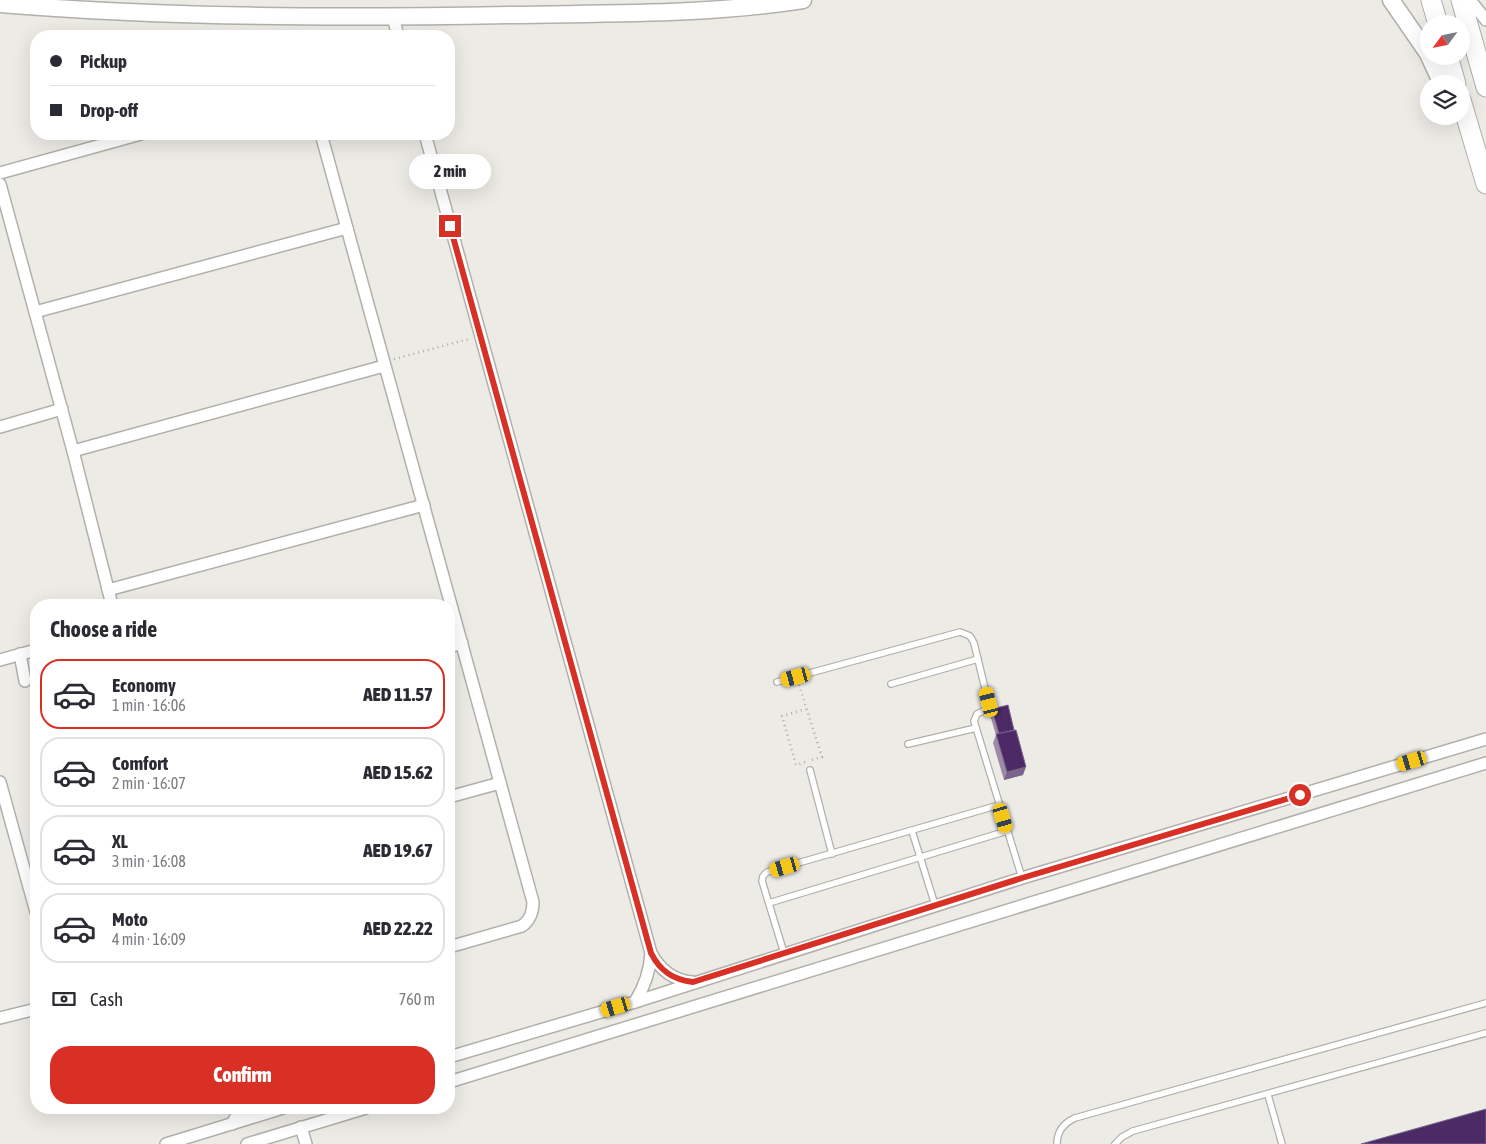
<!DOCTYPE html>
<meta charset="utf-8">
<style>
:root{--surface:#fff;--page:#f7f7f7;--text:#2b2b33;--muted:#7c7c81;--line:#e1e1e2;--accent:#d93025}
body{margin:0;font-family:"Asap Condensed",sans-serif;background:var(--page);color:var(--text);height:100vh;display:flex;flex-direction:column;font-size:19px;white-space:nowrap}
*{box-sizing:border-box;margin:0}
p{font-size:16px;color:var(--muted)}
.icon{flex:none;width:28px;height:28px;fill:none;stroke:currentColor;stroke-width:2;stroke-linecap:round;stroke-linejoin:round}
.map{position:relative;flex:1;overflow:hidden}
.drawer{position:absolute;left:30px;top:599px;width:425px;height:515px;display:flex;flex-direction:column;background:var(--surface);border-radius:20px;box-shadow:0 5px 20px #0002}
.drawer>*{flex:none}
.guide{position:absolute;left:30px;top:30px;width:425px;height:110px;border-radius:20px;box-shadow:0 5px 20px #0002;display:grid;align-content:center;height:110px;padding:0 20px;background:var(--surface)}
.needle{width:32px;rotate:237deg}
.tools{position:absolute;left:1420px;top:15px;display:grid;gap:10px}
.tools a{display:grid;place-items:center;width:50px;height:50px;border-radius:50%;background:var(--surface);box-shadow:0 5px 20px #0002;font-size:25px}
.end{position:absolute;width:22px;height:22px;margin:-11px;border:6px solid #d93025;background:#fff;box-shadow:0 0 0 2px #fff}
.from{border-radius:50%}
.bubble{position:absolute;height:35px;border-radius:18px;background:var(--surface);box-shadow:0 5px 20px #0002;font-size:16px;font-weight:800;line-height:35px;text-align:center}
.car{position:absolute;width:15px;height:30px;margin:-15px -8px;border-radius:6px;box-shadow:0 0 4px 1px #0007;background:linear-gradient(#f5c518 24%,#345 0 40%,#f5c518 0 76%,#345 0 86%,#f5c518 0)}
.guide b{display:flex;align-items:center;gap:18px;height:48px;font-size:19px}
.guide b+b{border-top:1px solid var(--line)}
.guide i{width:12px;height:12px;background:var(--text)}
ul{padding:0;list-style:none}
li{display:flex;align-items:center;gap:15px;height:70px;margin:0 10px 8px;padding:0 10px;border:2px solid var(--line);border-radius:20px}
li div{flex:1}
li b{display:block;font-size:19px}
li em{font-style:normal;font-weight:800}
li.current{border-color:var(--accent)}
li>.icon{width:45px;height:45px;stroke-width:1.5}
h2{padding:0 20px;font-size:22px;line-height:60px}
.pay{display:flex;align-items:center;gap:12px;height:55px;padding:0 20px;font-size:19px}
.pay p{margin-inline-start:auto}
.button{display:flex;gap:10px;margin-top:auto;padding:10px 20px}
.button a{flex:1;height:58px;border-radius:20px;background:var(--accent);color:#fff;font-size:20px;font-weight:800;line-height:58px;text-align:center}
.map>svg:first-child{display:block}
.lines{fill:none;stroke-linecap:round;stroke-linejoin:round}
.lane-casing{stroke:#b1b0ab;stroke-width:8}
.street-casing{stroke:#b1b0ab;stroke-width:14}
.secondary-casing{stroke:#b1b0ab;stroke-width:19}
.primary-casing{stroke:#b1b0ab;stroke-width:21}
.path{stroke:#adaca8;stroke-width:2.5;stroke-dasharray:1 4;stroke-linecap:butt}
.lane{stroke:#fff;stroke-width:5.5}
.street{stroke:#fff;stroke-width:11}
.secondary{stroke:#fff;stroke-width:16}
.primary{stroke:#fff;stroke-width:19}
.wall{fill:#9c8aa6}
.shaded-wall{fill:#7b648c}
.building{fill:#4b2a66;stroke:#7b648c}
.route{stroke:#d93025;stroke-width:6}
</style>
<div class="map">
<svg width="1486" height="1144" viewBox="0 0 1486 1144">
<rect width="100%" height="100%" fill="#ecebe6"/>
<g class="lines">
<g class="lane-casing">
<g id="lane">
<path d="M777 682 960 632 970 636 974 643 989 705 987 709 977 714 974 721 1022 878"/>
<path d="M891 684 978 659"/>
<path d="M908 744 976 728"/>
<path d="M810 770 832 854"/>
<path d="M912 831 935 905"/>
<path d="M769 903 1007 831"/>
<path d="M784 953 762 881 763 876 767 872 999 805"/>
<path d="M1268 1095 1282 1144"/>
<path d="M1057 1144C1057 1131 1064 1123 1075 1118L1486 1003"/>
<path d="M1115 1144 1122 1137 1133 1131 1486 1033"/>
</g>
</g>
<g class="street-casing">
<g id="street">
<path d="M1470 0 1486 20"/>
<path d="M393 17 398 36"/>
<path d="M321 134 533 902C533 913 530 920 522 926L449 947"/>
<path d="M425 134 651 953C660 970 673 980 692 982"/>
<path d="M0 173 141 134"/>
<path d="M0 184 73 451 112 605"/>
<path d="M35 312 347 228"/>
<path d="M0 427 62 409"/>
<path d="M73 451 384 366"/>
<path d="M108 590 424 505"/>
<path d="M449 647 462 643"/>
<path d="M20 654 25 681"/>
<path d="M0 660 36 650"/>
<path d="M0 782 36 912"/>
<path d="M449 797 500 783"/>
<path d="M635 1002C645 986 650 971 651 953"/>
<path d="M0 1018 36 1009"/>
<path d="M449 1057 635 1002 1022 878 1486 739"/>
<path d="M449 1082 1486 763"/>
<path d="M232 1124 241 1108"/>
<path d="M301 1127 306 1144"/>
<path d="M166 1144 283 1108"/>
<path d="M247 1144 366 1108"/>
</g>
</g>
<g class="secondary-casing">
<g id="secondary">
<path d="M1391 0 1429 55"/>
<path d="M0 4C171 18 341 18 512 15 609 13 707 15 803 0"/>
<path d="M1429 56 1442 84"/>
</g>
</g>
<g class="primary-casing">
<g id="primary">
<path d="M1431 0 1438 24"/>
<path d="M1461 0 1486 87"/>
<path d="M1448 56 1456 84"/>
<path d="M1461 100 1486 184"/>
</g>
</g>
<g class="path">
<path d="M394 359 469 339"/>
<path d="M799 685 822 757 811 760"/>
<path d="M805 762 796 765 782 716 806 709"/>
</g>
<use href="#lane" class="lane"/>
<use href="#street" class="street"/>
<use href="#secondary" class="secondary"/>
<use href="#primary" class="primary"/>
</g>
<path class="wall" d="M992 709 1023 775 1004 780 993 743 996 735 990 715Z"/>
<path class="shaded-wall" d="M1026 767 1023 775 1004 780 1007 772Z"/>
<g class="building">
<path d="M1008 705 1014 730 999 734 992 709Z"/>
<path d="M1016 730 1026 767 1007 772 996 734Z"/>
<path d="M1486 1109V1144H1361Z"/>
</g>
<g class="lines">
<path class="route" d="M450 226 651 953C660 971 673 980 693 982L1022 878 1300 795"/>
</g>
</svg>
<div class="tools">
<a><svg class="needle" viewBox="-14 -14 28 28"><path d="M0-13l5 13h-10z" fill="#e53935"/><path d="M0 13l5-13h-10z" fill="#7c7c81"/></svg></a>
<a><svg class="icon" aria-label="layers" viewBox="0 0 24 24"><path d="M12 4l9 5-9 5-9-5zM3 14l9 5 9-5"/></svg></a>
</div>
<i class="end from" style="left:1300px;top:795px"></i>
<i class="end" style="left:450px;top:226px"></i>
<div class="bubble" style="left:409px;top:154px;width:82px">2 min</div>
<i class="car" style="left:796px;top:677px;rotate:255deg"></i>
<i class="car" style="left:989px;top:702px;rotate:346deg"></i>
<i class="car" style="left:1412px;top:761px;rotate:253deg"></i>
<i class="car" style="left:1003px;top:818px;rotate:163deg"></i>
<i class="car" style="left:785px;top:867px;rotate:254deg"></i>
<i class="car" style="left:616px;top:1007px;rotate:253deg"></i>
<div class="guide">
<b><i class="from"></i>Pickup</b>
<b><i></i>Drop-off</b>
</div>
<section class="drawer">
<h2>Choose a ride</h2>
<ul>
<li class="current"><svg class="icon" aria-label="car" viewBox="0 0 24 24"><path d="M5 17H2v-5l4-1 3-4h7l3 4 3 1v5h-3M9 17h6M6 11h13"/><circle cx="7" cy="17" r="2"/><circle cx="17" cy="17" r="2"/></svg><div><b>Economy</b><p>1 min · 16:06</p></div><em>AED 11.57</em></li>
<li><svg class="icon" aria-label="car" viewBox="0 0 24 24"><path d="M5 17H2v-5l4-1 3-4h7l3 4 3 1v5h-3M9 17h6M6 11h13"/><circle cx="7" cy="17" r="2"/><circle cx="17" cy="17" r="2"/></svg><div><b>Comfort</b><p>2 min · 16:07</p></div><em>AED 15.62</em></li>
<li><svg class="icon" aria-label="car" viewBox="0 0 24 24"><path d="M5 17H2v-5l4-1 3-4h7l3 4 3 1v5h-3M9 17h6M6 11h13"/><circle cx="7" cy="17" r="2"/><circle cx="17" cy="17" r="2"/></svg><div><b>XL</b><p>3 min · 16:08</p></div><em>AED 19.67</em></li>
<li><svg class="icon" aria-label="car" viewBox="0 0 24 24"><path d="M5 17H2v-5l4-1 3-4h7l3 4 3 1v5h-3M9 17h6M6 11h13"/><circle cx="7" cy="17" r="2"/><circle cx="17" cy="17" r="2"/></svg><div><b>Moto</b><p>4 min · 16:09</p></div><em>AED 22.22</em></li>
</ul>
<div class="pay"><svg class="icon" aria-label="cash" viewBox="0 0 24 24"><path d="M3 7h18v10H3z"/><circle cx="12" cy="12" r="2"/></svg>Cash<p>760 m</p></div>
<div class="button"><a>Confirm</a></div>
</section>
</div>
